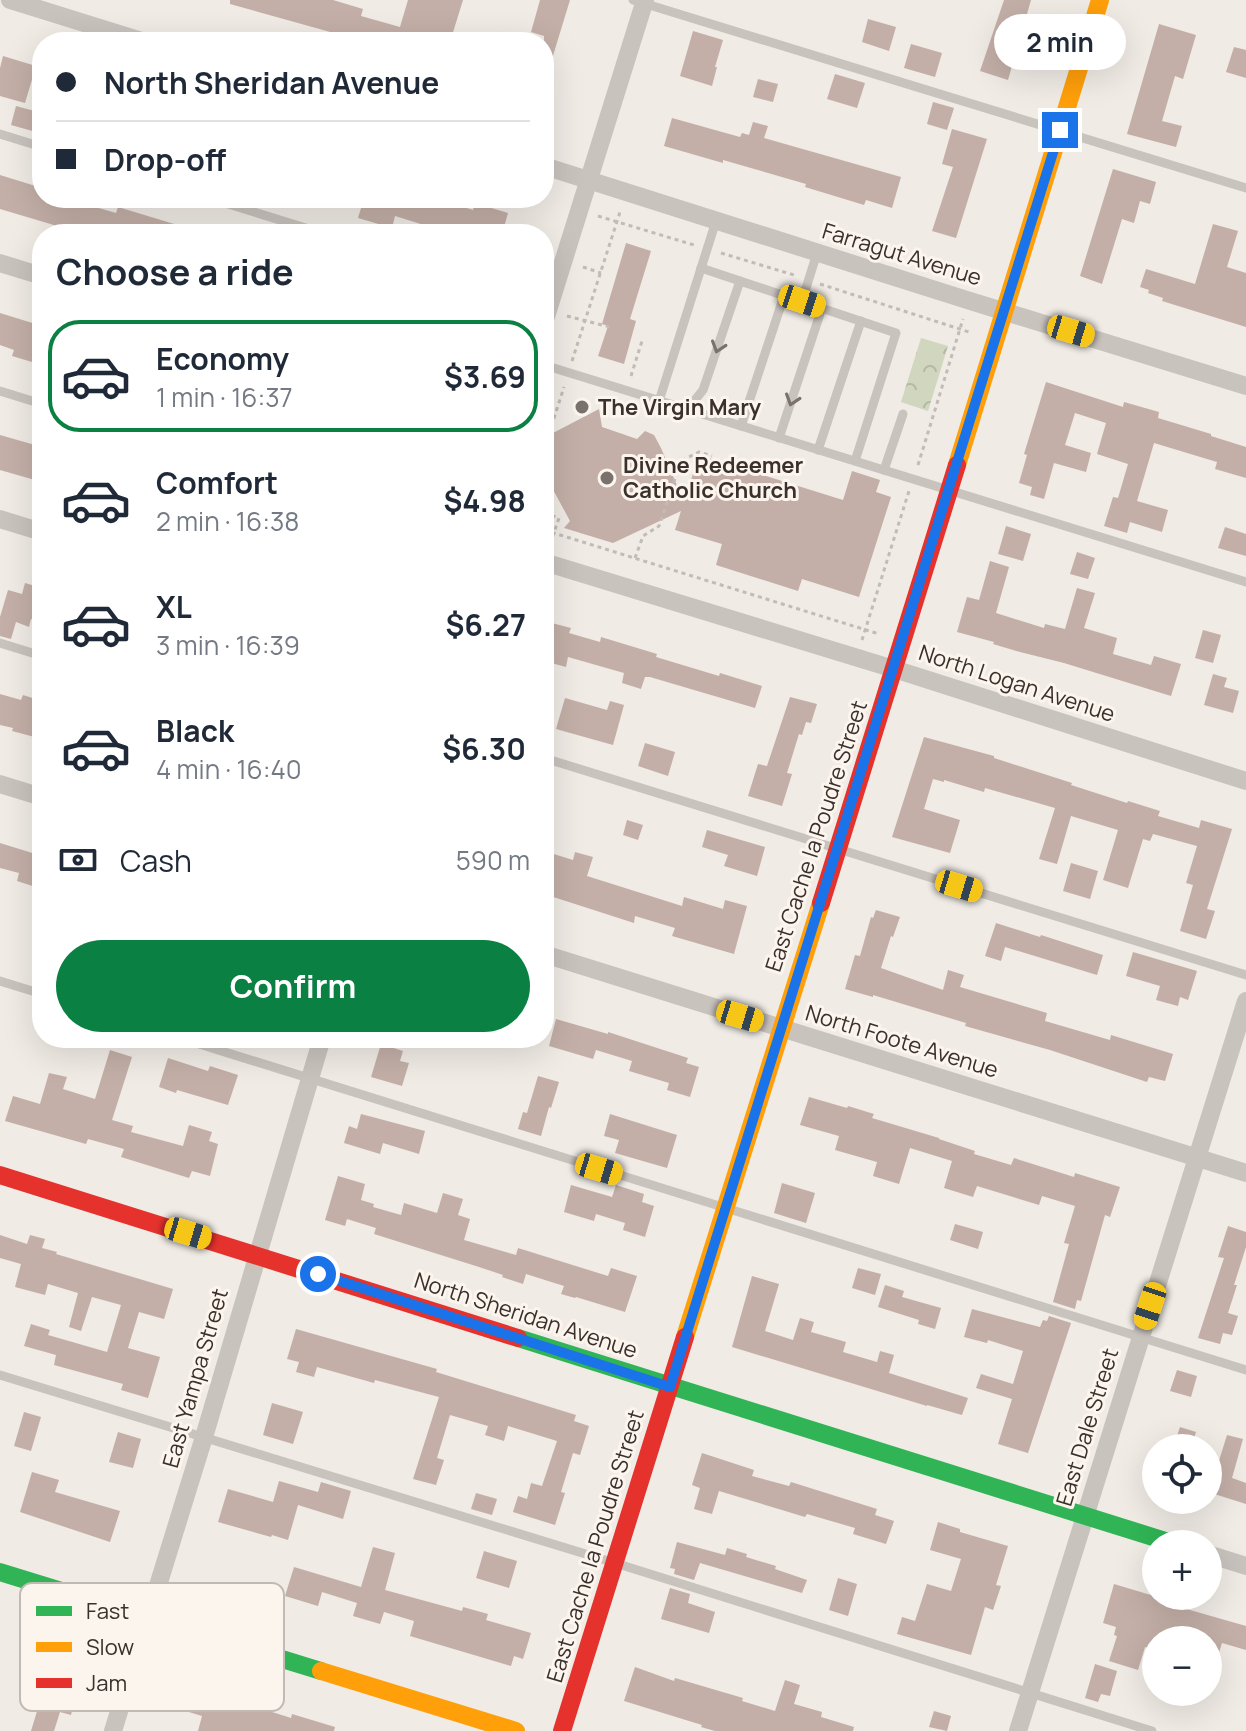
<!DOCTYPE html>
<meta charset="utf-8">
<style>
:root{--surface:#fff;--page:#f6f6f7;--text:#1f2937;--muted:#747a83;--line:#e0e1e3;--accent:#0b8043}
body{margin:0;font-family:Manrope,sans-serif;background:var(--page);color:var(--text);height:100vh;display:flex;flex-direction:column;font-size:30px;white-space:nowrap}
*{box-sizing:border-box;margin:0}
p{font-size:26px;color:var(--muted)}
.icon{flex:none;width:44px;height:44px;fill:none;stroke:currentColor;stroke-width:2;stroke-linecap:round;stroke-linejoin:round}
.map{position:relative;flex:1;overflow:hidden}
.drawer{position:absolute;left:32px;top:224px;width:522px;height:824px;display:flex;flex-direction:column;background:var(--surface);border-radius:32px;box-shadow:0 8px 32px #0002}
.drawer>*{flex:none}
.top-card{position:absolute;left:32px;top:32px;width:522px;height:176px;border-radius:32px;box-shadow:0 8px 32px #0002;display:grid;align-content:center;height:176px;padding:0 24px;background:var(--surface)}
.buttons{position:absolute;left:1142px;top:1434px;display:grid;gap:16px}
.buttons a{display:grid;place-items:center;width:80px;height:80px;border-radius:50%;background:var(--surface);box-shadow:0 8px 32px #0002;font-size:40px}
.end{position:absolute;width:36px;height:36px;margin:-18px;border:10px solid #1a73e8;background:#fff;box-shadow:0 0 0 4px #fff}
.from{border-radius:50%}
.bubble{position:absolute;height:56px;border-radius:28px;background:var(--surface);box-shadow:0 8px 32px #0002;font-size:26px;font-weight:700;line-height:56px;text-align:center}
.car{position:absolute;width:24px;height:48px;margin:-24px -12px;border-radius:10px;box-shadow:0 0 6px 2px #0007;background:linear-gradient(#f5c518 24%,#345 0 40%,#f5c518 0 76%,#345 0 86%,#f5c518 0)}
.top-card b{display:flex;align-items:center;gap:28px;height:76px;font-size:30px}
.top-card b+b{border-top:2px solid var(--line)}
.top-card i{width:20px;height:20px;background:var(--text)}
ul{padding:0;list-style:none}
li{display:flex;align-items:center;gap:24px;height:112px;margin:0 16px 12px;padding:0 8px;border:4px solid transparent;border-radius:32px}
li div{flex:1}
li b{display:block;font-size:30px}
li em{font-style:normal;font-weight:700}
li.active{border-color:var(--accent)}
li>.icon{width:72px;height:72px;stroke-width:1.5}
h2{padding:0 24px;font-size:36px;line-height:96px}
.pay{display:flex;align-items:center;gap:20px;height:88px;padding:0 24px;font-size:30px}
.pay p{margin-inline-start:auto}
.cta{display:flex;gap:16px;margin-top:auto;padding:16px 24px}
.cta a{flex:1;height:92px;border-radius:48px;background:var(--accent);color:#fff;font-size:32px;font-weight:700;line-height:92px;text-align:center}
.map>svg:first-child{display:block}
.park{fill:url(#park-crowns)}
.building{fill:#c3afa7}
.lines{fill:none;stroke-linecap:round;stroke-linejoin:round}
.path{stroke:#c2bbb6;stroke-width:3;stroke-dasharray:4 4;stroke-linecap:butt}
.lane{stroke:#c9c3be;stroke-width:9}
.street{stroke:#c9c3be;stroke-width:18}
.fast{stroke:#30b455;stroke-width:18}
.slow{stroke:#ff9f0a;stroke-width:18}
.jam{stroke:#e5322d;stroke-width:18}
.oneway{stroke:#7b726d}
.route{stroke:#1a73e8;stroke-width:10}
.poi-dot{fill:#7a716c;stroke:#fbf5ee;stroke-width:3}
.labels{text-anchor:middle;stroke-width:6;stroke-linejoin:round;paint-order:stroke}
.street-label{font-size:22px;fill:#3b302b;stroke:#fbf5ee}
.poi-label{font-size:22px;font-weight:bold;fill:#3b302b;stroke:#fbf5ee;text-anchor:start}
.key{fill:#fbf5ee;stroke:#c1bab4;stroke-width:2}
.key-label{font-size:22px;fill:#3b302b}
</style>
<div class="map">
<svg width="1246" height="1731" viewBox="0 0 1246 1731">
<defs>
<pattern id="park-crowns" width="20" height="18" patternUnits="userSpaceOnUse" patternTransform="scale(2)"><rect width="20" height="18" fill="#d1d6bf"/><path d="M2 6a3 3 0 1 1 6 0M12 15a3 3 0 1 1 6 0" fill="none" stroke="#b4b8a4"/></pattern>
</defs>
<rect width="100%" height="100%" fill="#f0ebe5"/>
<path class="park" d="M921 338 948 346 928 411 901 402Z"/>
<g class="building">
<path d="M230 0H333L363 9 361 16 400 27 408 0H463L450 42H366L230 4Z"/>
<path d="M540 0H570L548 72H544V36L531 32Z"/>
<path d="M1004 0H1031L1008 80 980 71Z"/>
<path d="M868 19 896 27 889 51 862 42Z"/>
<path d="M1159 24 1196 35 1183 79 1175 76 1162 121 1182 126 1176 147 1127 134Z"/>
<path d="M693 31 723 40 715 67H717L712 86 680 76Z"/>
<path d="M911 44 942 53 935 77 904 68Z"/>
<path d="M1234 47 1246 50V78L1226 72Z"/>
<path d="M3 56 36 66 25 103 0 96V68Z"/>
<path d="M835 74 865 83 857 108 827 99Z"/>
<path d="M758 79 778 84 773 102 753 97Z"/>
<path d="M933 102 954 108 947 130 927 124Z"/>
<path d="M16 106 42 113 36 132 11 125Z"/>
<path d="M672 118 740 137 742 133 749 135 753 122 768 126 764 138 901 177 892 208 866 200 864 205 805 187 806 184 723 160V163L664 146Z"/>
<path d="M952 129 987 139 956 238 932 231 953 167 942 164Z"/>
<path d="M1113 169 1156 182 1150 204 1140 201 1134 223 1122 219 1102 284 1080 276Z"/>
<path d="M0 175 42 188V198H64L116 213 118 207 194 230V234H84L0 209Z"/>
<path d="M364 198H434L473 210 475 203 508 213 502 234H453L395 216 392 228 358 218Z"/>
<path d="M1213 224 1238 231 1227 267 1246 273V327L1162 301 1163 298 1148 293 1149 290 1140 287 1146 269 1195 284Z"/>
<path d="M626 243 651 251 630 319 636 321 624 364 598 356 608 326 602 324Z"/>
<path d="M0 313 42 326V365L12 356 14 350 0 345Z"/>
<path d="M1046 382 1123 407 1124 402 1159 412 1158 418 1211 434V436L1246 447V478L1215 469 1217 462 1154 443 1137 501 1168 510 1162 532 1130 522 1127 533 1104 526 1113 497 1118 498 1128 464 1097 454 1106 423 1075 413 1065 445 1091 453 1086 472 1054 463 1044 499 1030 495 1032 487 1019 483 1027 455 1024 454Z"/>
<path d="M599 409 602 427 637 439 645 431 654 435 661 448 684 502 699 455 843 500 852 471 880 480 876 492 891 497 859 597 802 579 798 591 716 565 722 544 675 530 681 511 613 543 564 528 570 521 550 484H544V464L553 433Z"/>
<path d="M0 435 42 447V482L0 470Z"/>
<path d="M1006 526 1031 534 1023 561 998 554Z"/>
<path d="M1225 527 1246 534V556L1218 548Z"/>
<path d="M1077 552 1095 558 1088 579 1070 574Z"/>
<path d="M990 561 1009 567 996 613 1044 628 1045 624 1065 629 1077 588 1095 593 1084 628 1117 638 1113 654 1151 665 1154 656 1181 664 1171 696 1064 663 1020 652 993 644 994 642 957 632 967 597 979 600Z"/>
<path d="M25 583 42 588V622L31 619 29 627 16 622 11 639 0 636V617L8 590 22 594Z"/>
<path d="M544 621 571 628 569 633 600 642 601 637 657 654 656 657 719 676 720 673 762 686 755 708 650 677H645L641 689 622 683 624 673 568 657 566 667 544 661Z"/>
<path d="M1203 630 1221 635 1213 663 1195 658Z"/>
<path d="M1213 674 1227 678 1224 687 1239 691 1233 713 1204 705Z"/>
<path d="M0 694 21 700 23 695 42 701V739L12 731 13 728 0 725Z"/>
<path d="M790 697 817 704 811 723 806 722 802 735 799 734 787 773 792 774 782 806 748 796 758 764 767 766Z"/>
<path d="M565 698 607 710 610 701 624 705 613 745 556 729Z"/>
<path d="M924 737 994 756V758L1072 783 1071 785 1127 803 1128 801 1160 811 1158 816 1199 828 1201 820 1232 829 1207 909 1215 911 1206 939 1180 931 1193 885 1186 883 1197 846 1153 834 1150 841 1143 839 1128 888 1103 880 1118 830 1071 816 1057 864 1039 859 1055 808 985 788 984 792 944 780V782L933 779 924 809 960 820 950 853 892 837Z"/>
<path d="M645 743 675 752 668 776 638 766Z"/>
<path d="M627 820 643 825 638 840 623 835Z"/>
<path d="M707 830 765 847 757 876 724 866 728 855 702 847Z"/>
<path d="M0 843 42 856V889L17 881 19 873 0 868Z"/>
<path d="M544 851 573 860 575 852 593 857 587 876 682 906 684 897 723 909 725 900 747 906 734 954 672 936 675 928 635 916 634 923 544 894Z"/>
<path d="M1071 863 1098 871 1090 899 1063 891Z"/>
<path d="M876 910 900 917 893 937 891 936 881 968 943 990 948 970 964 975 960 987 1047 1013 1045 1021 1110 1040 1111 1035 1173 1054 1165 1081 1149 1077 1147 1082 1050 1050 965 1026 966 1023 873 995V997L845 989 855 955 860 956 871 917 873 918Z"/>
<path d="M996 923 1040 937 1041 935 1103 955 1097 975 1005 947 1001 961 985 956Z"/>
<path d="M1133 952 1197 971 1188 1000 1180 997 1178 1006 1156 1000 1160 986 1126 976Z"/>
<path d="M556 1019 608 1034V1032L688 1058 686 1063 699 1067 690 1097 667 1090 669 1083 629 1071 632 1061 596 1050 593 1059 549 1046Z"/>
<path d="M381 1044 403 1051 400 1061 409 1063 402 1086 371 1077Z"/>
<path d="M110 1050 132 1057 112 1120 133 1126 131 1132 183 1146 189 1125 212 1132 209 1141 218 1144 210 1176 192 1171 189 1178 121 1157 124 1149 88 1139 86 1144 5 1121 13 1096 40 1104 49 1073 67 1077 63 1089 95 1099Z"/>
<path d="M168 1058 208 1071 210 1066 238 1075 228 1105 177 1090 176 1093 159 1087Z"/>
<path d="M538 1076 559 1082 551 1108 549 1107 541 1136 518 1129 523 1112 527 1113Z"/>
<path d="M809 1097 847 1108 848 1106 874 1114 872 1118 939 1138V1139L975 1151 974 1154 1011 1165 1014 1158 1074 1177 1075 1173 1120 1187 1110 1217 1105 1215 1081 1301 1077 1300 1075 1309 1053 1302 1069 1244 1064 1243 1075 1206 1042 1196 1039 1205 977 1186 973 1197 944 1188 952 1161 910 1148 899 1184 873 1176 877 1162 835 1150 839 1136 800 1125Z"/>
<path d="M361 1114 425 1131 419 1154 383 1143 380 1154 344 1143 349 1126 357 1129Z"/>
<path d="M610 1114 677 1135 667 1168 615 1153 619 1140 604 1136Z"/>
<path d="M338 1176 365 1184 361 1200 374 1204 373 1207 401 1215 404 1203 437 1213 443 1193 463 1199 458 1215 470 1219 464 1240 516 1255 518 1248 608 1276 611 1268 637 1276 625 1312 576 1297 575 1298 561 1294 564 1286 526 1274 523 1284 502 1277 503 1275 479 1267 374 1234 376 1228 347 1219 345 1226 325 1220Z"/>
<path d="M782 1183 815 1193 806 1223 774 1213Z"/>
<path d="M571 1185 612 1197 616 1185 644 1194 642 1202 654 1206 645 1237 623 1230 625 1223 596 1214 594 1221 564 1212Z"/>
<path d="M955 1224 983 1232 978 1249 950 1240Z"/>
<path d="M1228 1226 1246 1232V1247L1234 1285H1237L1228 1313 1238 1316 1232 1335 1223 1333 1220 1344 1198 1338 1224 1258 1218 1257Z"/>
<path d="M0 1235 27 1244 30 1235 45 1239 42 1248 57 1252 56 1254 173 1289 164 1319 139 1312 128 1348 160 1357 148 1398 121 1390 123 1384 54 1365 56 1355 24 1346 31 1324 50 1330 48 1335 107 1352 121 1305 92 1297 81 1331 69 1327 78 1293 48 1284 45 1295 15 1287 21 1264 0 1258Z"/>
<path d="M858 1268 881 1274 875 1295 852 1288Z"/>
<path d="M752 1276 779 1284 765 1331 793 1340 800 1318 814 1322 811 1332 846 1342 843 1352 877 1362 880 1351 894 1355 889 1373 968 1398 962 1415 927 1405V1406L732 1347Z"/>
<path d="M885 1285 904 1291 902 1297 941 1308 935 1329 918 1324 919 1320 878 1307Z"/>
<path d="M972 1309 1040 1327 1043 1320 1047 1321 1049 1316 1071 1323 1028 1453 998 1444 1012 1399 976 1388 981 1374 1013 1384 1023 1351 988 1340 987 1343 964 1337Z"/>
<path d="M296 1329 437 1369 436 1372 576 1415 574 1421 589 1426 580 1455 573 1453 561 1492 565 1493 555 1525 513 1512 518 1496 527 1499 531 1483 542 1486 557 1441 508 1426 504 1441 485 1435 488 1426 450 1415 437 1458 444 1460 436 1485 413 1479 439 1397 375 1380 374 1383 317 1367 314 1377 296 1372 299 1362 287 1359Z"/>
<path d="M1177 1370 1197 1376 1191 1397 1170 1391Z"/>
<path d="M272 1403 303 1412 293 1444 263 1435Z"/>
<path d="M24 1412 41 1417 31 1451 14 1446Z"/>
<path d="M1180 1427 1196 1432 1191 1448H1173Z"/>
<path d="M118 1432 141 1439 133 1468 109 1462Z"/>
<path d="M1227 1435 1243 1439 1232 1478 1246 1483V1504L1208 1492V1461L1218 1464Z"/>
<path d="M702 1453 754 1470 752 1476 789 1486 791 1482 877 1509 875 1515 894 1521 886 1544 853 1534 855 1528 807 1514 805 1517 719 1491 712 1514 694 1509 700 1488 692 1485Z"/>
<path d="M32 1472 59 1480 55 1492 120 1511 110 1542 20 1512Z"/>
<path d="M279 1481 318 1492 321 1482 351 1491 343 1519 298 1505 288 1540 272 1535 271 1537 218 1522 228 1489 273 1502Z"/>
<path d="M476 1493 497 1499 492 1515 471 1509Z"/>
<path d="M938 1522 960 1529V1532L1008 1546 996 1585 1001 1586 993 1610 985 1607 971 1655 897 1634 902 1617 915 1621 927 1584 951 1591 961 1559 930 1550Z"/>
<path d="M677 1542 725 1555 727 1548 747 1554 746 1557 776 1566 775 1569 807 1580 802 1593 700 1563 694 1580 674 1574 675 1569 670 1568Z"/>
<path d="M373 1547 395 1553 385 1590 462 1611 463 1607 488 1614 486 1620 531 1633 523 1659 514 1656 511 1666 410 1636 414 1621 384 1612 380 1624 353 1616 357 1603 322 1592 318 1606 285 1596 294 1567 361 1587Z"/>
<path d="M484 1551 517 1561 509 1588 476 1578Z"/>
<path d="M838 1578 857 1584 848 1616 829 1610Z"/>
<path d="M1114 1584 1184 1605 1183 1608 1246 1626V1650L1222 1643 1212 1675 1208 1674V1640H1191L1175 1635 1173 1640H1156V1650L1145 1647 1138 1670 1109 1661 1117 1636 1114 1635 1116 1627 1103 1623Z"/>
<path d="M670 1588 690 1594 688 1603 715 1612 709 1633 661 1619Z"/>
<path d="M1095 1664 1117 1671 1110 1696 1101 1694 1098 1702 1085 1698Z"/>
<path d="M635 1667 674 1681 675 1678 743 1698 742 1701 775 1711 785 1680 800 1685 794 1704 822 1712 821 1717 854 1727 853 1731H715L701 1727 702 1725 624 1701Z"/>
<path d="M169 1669 194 1677 191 1686 291 1718 292 1714 335 1727 334 1731H198L202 1716 159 1703Z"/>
<path d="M45 1685 76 1695 71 1715 60 1712 54 1731H31Z"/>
<path d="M934 1711 951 1716 947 1731 929 1727Z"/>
</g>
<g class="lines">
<g class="path">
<path d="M598 216 694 245"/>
<path d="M721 253 794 275"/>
<path d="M583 267 601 273"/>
<path d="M820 284 972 333"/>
<path d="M567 316 610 327"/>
<path d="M572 361 621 209"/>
<path d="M631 376 642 341"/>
<path d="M544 449 564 387"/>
<path d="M918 465 963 319"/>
<path d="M544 513 559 518 550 544"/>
<path d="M544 530 879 634"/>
<path d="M635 558 643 536 659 526 681 461 699 452 712 456"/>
<path d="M862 640 909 491"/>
</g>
<g class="lane">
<path d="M633 0 1246 188"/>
<path d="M0 134 42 147"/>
<path d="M209 198 325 234"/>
<path d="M701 268 896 333 855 461"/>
<path d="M802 301 817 253"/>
<path d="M544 365 1246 582"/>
<path d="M0 391 42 404"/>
<path d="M659 401 716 221"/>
<path d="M687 410 703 390 740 281"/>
<path d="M741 426 784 296"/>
<path d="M779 438 822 308"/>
<path d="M818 450 861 321"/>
<path d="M884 470 903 414"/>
<path d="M0 643 42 656"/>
<path d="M544 758 1246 975"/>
<path d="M0 981 42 994"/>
<path d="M180 1038 1246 1370"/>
<path d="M0 1375 615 1563 1152 1731"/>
</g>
<g class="street">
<path d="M10 0 145 42"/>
<path d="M544 166 967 300 1246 386"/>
<path d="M0 263 42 276"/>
<path d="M544 323 645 0"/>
<path d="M0 519 42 532"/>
<path d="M544 562 894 669 1246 781"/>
<path d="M0 784 42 797"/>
<path d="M544 954 1246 1173"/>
<path d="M1208 1554 1246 1566"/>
<path d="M113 1731 204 1437 322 1038"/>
<path d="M1018 1731 1246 1001"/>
</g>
<g class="fast">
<path d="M518 1338 1175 1544"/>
<path d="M0 1572 321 1671"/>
</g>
<g class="slow">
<path d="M957 465 1100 0"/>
<path d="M685 1337 821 903"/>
<path d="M321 1671 516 1731"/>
</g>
<g class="jam">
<path d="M821 903 957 465"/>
<path d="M0 1175 518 1338"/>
<path d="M562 1731 685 1337"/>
</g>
</g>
<defs><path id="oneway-chevron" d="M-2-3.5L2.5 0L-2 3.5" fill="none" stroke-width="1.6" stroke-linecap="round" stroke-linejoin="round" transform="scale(2)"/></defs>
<g class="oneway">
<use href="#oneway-chevron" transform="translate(718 347) rotate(108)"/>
<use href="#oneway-chevron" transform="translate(792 400) rotate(108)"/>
</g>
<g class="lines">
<path class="route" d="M318 1274 670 1387 1060 130"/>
</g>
<g class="poi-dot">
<circle cx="582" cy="407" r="8"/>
<circle cx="607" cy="478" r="8"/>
</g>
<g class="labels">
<g class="street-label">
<text transform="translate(902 254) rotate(17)" y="8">Farragut Avenue</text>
<text transform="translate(1017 683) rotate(18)" y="8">North Logan Avenue</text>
<text transform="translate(816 836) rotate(-72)" y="8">East Cache la Poudre Street</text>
<text transform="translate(902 1041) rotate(17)" y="8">North Foote Avenue</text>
<text transform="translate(526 1315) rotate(18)" y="8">North Sheridan Avenue</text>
<text transform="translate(195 1378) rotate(-74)" y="8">East Yampa Street</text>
<text transform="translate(1087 1427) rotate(-73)" y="8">East Dale Street</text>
<text transform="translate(595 1546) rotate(-73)" y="8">East Cache la Poudre Street</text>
</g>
<g class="poi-label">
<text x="598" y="415">The Virgin Mary</text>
<text x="623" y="473">Divine Redeemer<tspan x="623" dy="25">Catholic Church</tspan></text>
</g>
</g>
<rect x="20" y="1583" width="264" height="128" rx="12" class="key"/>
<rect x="36" y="1606" width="36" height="10" fill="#30b455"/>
<rect x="36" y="1642" width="36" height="10" fill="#ff9f0a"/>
<rect x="36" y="1678" width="36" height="10" fill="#e5322d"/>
<g class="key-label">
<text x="86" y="1619">Fast</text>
<text x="86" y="1655">Slow</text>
<text x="86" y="1691">Jam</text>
</g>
</svg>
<div class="buttons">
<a><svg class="icon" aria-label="locate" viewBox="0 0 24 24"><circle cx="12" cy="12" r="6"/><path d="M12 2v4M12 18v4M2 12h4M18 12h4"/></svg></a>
<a>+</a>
<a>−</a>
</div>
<i class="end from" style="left:318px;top:1274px"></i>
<i class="end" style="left:1060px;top:130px"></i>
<div class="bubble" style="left:994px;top:14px;width:132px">2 min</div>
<i class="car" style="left:802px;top:301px;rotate:108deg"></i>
<i class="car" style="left:1071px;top:331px;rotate:107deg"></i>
<i class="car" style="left:959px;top:886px;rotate:107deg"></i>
<i class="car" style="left:740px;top:1016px;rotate:107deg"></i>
<i class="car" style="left:599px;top:1169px;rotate:107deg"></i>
<i class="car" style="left:188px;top:1233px;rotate:107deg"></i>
<i class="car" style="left:1150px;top:1306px;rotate:198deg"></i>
<div class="top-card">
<b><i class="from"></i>North Sheridan Avenue</b>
<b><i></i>Drop-off</b>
</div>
<section class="drawer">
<h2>Choose a ride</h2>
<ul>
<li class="active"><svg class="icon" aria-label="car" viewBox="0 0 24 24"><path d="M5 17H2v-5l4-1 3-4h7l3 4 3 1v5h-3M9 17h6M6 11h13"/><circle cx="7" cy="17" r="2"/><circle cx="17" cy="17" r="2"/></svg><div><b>Economy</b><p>1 min · 16:37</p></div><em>$3.69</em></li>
<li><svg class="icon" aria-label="car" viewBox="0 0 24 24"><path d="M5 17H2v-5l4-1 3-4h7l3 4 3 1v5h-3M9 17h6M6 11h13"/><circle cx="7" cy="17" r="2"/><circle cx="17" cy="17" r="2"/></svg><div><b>Comfort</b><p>2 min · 16:38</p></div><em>$4.98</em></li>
<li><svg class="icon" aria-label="car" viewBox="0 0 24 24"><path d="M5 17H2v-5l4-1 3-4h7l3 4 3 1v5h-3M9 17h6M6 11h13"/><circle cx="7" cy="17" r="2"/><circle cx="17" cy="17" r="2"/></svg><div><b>XL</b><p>3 min · 16:39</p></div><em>$6.27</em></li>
<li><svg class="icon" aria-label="car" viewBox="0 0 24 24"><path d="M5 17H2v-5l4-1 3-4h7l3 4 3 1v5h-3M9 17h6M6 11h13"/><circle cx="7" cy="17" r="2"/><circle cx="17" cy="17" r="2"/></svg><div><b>Black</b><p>4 min · 16:40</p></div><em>$6.30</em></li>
</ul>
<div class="pay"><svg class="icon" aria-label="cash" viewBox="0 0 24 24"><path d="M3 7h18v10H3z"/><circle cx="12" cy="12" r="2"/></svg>Cash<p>590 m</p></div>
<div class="cta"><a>Confirm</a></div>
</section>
</div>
